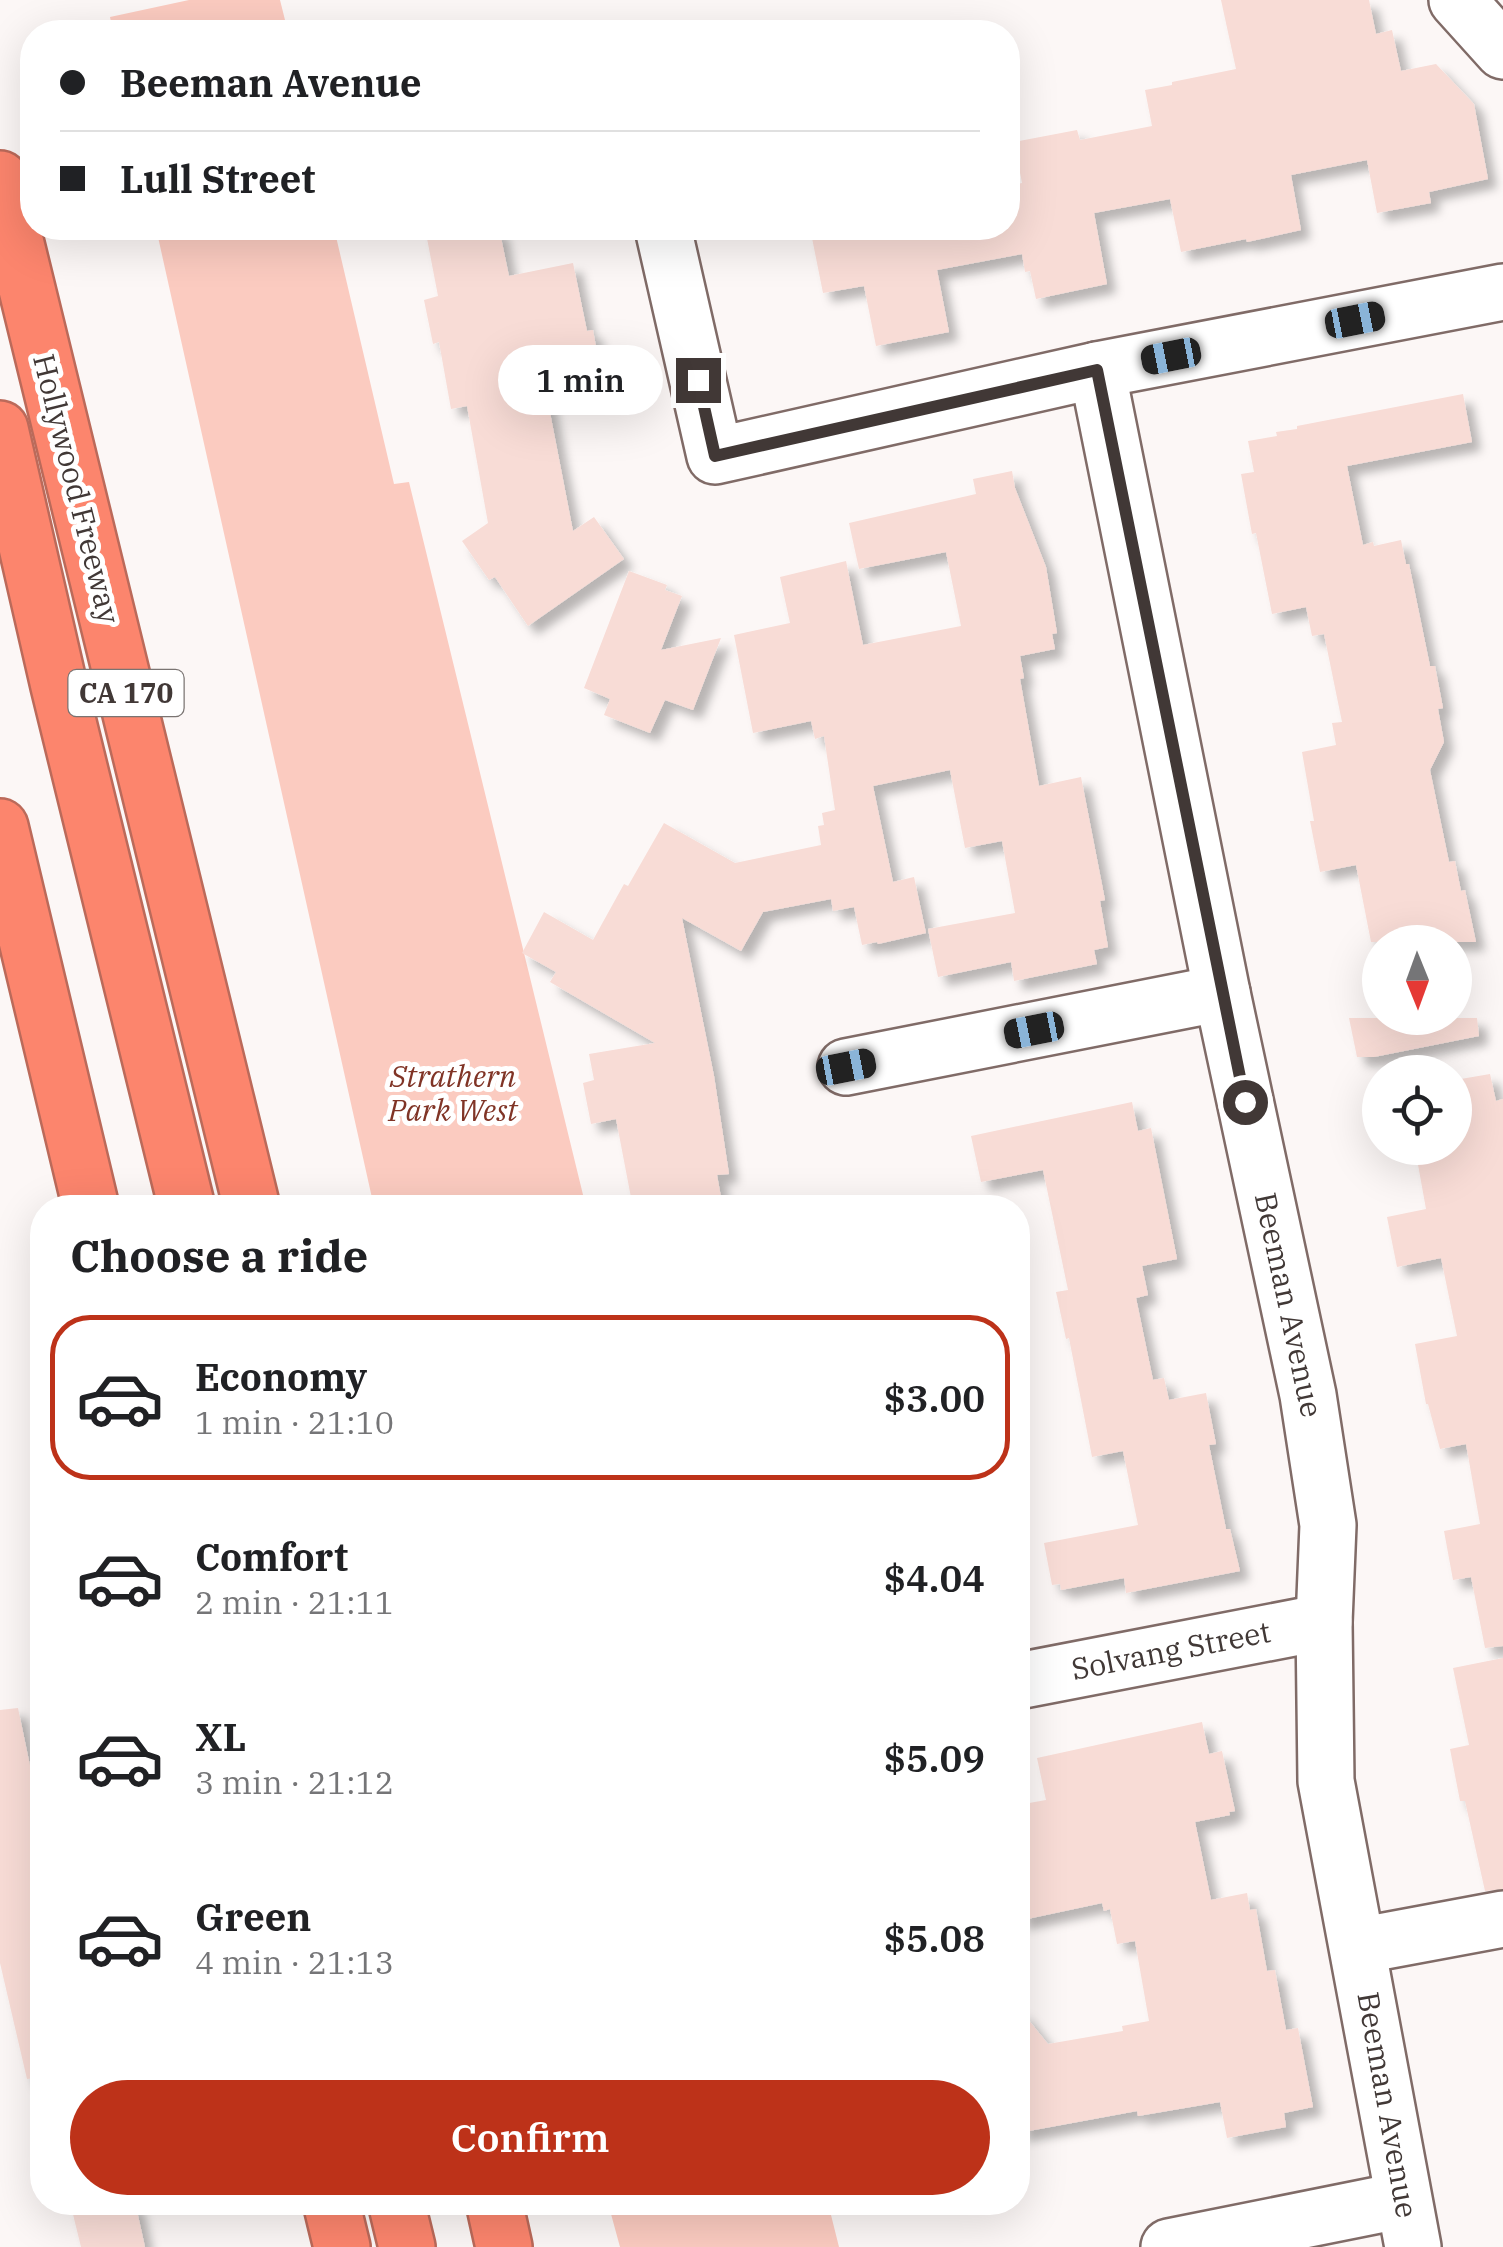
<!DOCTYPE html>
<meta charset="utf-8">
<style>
:root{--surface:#fff;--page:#f6f6f6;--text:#202124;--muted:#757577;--line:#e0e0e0;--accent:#bd3219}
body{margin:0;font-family:"IBM Plex Serif",serif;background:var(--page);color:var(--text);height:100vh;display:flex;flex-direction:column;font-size:38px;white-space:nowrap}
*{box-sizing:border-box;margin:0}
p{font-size:32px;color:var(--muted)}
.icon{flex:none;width:55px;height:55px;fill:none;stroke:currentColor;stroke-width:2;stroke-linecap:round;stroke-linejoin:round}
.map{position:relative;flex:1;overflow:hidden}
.drawer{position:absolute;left:30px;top:1195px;width:1000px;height:1020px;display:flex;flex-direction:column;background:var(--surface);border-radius:40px;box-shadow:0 10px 40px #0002}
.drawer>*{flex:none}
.top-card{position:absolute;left:20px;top:20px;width:1000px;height:220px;border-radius:40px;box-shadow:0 10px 40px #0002;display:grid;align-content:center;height:220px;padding:0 40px;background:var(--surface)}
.needle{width:65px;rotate:179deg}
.controls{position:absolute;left:1362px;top:925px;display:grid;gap:20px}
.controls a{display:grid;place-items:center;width:110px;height:110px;border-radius:50%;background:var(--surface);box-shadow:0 10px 40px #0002;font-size:50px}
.end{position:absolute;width:45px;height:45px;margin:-22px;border:12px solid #413836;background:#fff;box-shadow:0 0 0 5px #fff}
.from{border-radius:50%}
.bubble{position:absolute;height:70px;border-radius:35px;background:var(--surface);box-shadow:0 10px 40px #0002;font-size:32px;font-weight:600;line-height:70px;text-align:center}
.car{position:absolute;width:30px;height:60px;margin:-30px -15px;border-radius:12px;box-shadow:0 0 8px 2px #0007;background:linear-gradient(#222 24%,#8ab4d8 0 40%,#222 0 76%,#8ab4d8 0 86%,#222 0)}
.top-card b{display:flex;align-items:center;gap:35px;height:95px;font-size:38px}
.top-card b+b{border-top:2px solid var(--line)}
.top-card i{width:25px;height:25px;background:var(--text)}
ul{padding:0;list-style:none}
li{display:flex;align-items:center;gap:30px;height:165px;margin:0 20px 15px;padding:0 20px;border:5px solid transparent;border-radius:40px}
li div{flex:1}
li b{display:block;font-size:38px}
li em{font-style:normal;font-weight:600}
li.active{border-color:var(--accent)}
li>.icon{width:90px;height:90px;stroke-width:1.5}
h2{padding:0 40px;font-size:45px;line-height:120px}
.cta{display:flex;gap:20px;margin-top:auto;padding:20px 40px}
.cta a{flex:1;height:115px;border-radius:60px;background:var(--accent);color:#fff;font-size:40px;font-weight:600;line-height:115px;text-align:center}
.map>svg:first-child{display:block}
.green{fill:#fbcbc0}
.building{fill:#f8dcd6;filter:url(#shadow)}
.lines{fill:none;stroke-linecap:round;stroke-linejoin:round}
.minor-casing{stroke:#806b67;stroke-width:60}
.highway-casing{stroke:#bb6a5a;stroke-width:60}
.minor{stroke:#fff;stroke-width:55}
.highway{stroke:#fc856d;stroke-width:55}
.route{stroke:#413836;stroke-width:12}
.labels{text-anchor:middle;stroke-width:10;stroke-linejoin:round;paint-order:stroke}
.shield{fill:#fff;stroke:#7a7472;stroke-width:2.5}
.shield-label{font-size:28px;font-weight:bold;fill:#413836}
.street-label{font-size:30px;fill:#413836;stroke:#fff}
.park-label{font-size:30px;font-style:italic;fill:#803426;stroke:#fff}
</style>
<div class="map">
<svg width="1503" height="2247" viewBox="0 0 1503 2247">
<defs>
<filter id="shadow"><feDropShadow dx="9" dy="9" stdDeviation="5" flood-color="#0004"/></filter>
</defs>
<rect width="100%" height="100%" fill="#fcf7f6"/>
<g class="green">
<path d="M189 0H280L288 32H113L110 17Z"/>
<path d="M156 228H334L394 484 409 482 586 1207H374Z"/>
<path d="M608 2203H828L839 2247H620Z"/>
</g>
<g class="building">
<path d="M1221 0H1369L1376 34 1392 30 1401 71 1436 64 1474 104 1488 179 1429 192 1431 203 1377 213 1367 160 1291 175 1301 230 1247 242 1246 239 1181 252 1170 199 1094 213 1107 284 1036 299 1030 271 1025 272 1022 254 937 270 949 332 876 346 864 286 823 293 810 228H1008V186L1022 183 1014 142 1077 130 1080 140 1152 126 1145 90 1172 85V82L1236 69Z"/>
<path d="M425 228H499L509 276 573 263 587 331 593 330 603 385 547 397 573 531 594 517 624 559 528 626 495 577 489 580 462 541 488 523 467 406 451 409 439 342 433 344 424 300 438 296Z"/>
<path d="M1463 394 1472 442 1347 466 1363 545 1373 542 1374 546 1401 540 1406 564H1409L1430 666H1435L1443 708 1438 709 1444 742 1430 770 1449 862 1455 861 1461 891 1465 890 1476 942H1371L1356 865 1320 872 1310 821H1314L1302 752 1336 745 1332 723 1342 722 1324 634 1312 636 1306 607 1272 614 1256 533 1252 534 1241 474 1254 472 1248 441 1277 436 1276 432 1297 429V426Z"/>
<path d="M1012 471 1015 488 1046 567 1057 633 1052 634 1055 649 1020 656 1024 678 1020 679 1039 786 1081 777 1105 900 1100 901 1108 947 1094 950 1097 964 1014 981 1011 962 938 977 928 929 1015 913 1002 841 965 848 950 770 873 786 893 882 914 877 926 933 878 944 877 942 862 945 854 907 833 911 831 899 763 912 741 951 682 918 714 1076 729 1174 717 1175 723 1208H633L616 1119 591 1124 583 1083 594 1080 589 1054 655 1043 550 982 556 972 522 953 544 912 593 940 624 884 628 886 664 823 735 863 821 845 818 826 824 825 822 813 835 810 824 736 815 739 811 721 753 733 734 635 790 623 780 577 846 561 863 645 961 626 946 552 859 569 849 523 976 494 973 479Z"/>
<path d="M629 571 667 585 665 590 682 596 661 650 721 638 693 710 665 700 650 733 604 715 610 699 584 688Z"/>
<path d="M1349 1018H1477L1479 1036 1374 1057H1357Z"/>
<path d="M1490 1074 1496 1101 1503 1099V1646L1485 1648 1471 1577 1453 1580 1444 1531 1480 1524 1466 1444 1440 1449 1428 1404H1426L1415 1344 1457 1336 1441 1258 1397 1267 1387 1217 1426 1209 1415 1148H1455V1080Z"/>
<path d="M1132 1102 1138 1131 1151 1128 1177 1259 1142 1266 1148 1295 1136 1298 1153 1380 1164 1378 1169 1400 1206 1393 1216 1444 1209 1445 1226 1529H1230L1240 1571 1126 1593 1124 1578 1061 1590 1060 1584 1052 1585 1044 1543 1138 1525 1123 1451 1092 1457 1069 1338 1066 1339 1056 1292 1068 1290 1043 1170 981 1182 971 1136Z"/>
<path d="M1503 1658V1889L1485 1891 1465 1801H1460L1450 1749 1469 1745 1453 1668Z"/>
<path d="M18 1708 33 1780 42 1777V2077L27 2079 0 1963V1710Z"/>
<path d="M1202 1722 1209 1754 1222 1751 1235 1811 1229 1812 1230 1815 1195 1822 1211 1900 1247 1893 1250 1910 1256 1909 1267 1971 1275 1970 1286 2030 1298 2028 1313 2107 1284 2113 1286 2127 1227 2138 1220 2102 1138 2116 1137 2111 1018 2133V2007L1048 2044 1123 2031 1122 2026 1149 2021 1135 1941 1117 1944 1110 1909 1104 1911 1102 1903 1018 1921V1805L1046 1800 1037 1758Z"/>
<path d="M70 2202H135L145 2247H81Z"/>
</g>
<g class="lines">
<g class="minor-casing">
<g id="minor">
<path d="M1457 0 1503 51"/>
<path d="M663 228 715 456 1097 370 1503 292"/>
<path d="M1097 370 1222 993 1308 1395 1328 1525 1324 1622 1326 1781 1413 2247"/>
<path d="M846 1067 1222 993"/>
<path d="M1018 1681 1324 1622"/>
<path d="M1358 1946 1503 1919"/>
<path d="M1169 2247 1403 2200"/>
</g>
</g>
<g class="highway-casing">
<g id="highway">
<path d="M0 179 252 1208"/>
<path d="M0 429 59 686 187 1208"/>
<path d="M0 827 91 1208"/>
<path d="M331 2202 342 2247"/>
<path d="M396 2202 407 2247"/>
<path d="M494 2202 504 2247"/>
</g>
</g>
<use href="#minor" class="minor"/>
<use href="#highway" class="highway"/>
</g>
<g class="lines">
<path class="route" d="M698 380 715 456 1097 370 1245 1102"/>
</g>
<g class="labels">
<rect class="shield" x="68.5" y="670" width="115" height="46" rx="8"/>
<g class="shield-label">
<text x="126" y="703">CA 170</text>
</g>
<g class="street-label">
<text transform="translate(76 489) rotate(76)" y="10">Hollywood Freeway</text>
<text transform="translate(1288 1305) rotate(78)" y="10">Beeman Avenue</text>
<text transform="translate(1171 1651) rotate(-11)" y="10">Solvang Street</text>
<text transform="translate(1387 2105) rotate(80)" y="10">Beeman Avenue</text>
</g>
<g class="park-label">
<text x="453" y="1087">Strathern<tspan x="453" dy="34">Park West</tspan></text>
</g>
</g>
</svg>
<div class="controls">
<a><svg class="needle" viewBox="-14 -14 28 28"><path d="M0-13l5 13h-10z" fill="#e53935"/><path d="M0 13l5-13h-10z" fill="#757577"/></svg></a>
<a><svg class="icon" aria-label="locate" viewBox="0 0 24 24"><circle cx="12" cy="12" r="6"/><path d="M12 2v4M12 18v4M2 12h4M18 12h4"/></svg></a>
</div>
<i class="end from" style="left:1245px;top:1102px"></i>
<i class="end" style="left:698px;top:380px"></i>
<div class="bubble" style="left:498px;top:345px;width:165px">1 min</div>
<i class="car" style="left:1355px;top:320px;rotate:79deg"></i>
<i class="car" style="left:1171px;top:356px;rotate:259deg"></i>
<i class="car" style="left:1034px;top:1030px;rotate:259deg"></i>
<i class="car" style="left:846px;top:1067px;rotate:79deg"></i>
<div class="top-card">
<b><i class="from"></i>Beeman Avenue</b>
<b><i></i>Lull Street</b>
</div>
<section class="drawer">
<h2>Choose a ride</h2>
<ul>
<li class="active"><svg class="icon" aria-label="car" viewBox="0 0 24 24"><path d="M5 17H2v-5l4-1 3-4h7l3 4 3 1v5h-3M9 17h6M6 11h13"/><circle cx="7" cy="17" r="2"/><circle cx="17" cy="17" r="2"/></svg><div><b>Economy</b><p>1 min · 21:10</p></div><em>$3.00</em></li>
<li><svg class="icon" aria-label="car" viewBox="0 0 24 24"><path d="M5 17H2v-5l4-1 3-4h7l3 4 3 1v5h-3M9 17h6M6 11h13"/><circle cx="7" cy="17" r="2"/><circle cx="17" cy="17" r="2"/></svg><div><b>Comfort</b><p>2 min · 21:11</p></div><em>$4.04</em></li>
<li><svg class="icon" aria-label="car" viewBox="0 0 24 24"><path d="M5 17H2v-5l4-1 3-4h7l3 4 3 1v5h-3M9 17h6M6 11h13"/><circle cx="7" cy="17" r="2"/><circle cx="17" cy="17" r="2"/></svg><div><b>XL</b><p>3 min · 21:12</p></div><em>$5.09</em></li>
<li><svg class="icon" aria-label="car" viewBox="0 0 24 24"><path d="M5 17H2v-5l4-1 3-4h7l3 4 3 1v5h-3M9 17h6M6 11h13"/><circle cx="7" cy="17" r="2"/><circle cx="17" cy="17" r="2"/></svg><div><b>Green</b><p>4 min · 21:13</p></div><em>$5.08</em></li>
</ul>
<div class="cta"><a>Confirm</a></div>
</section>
</div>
